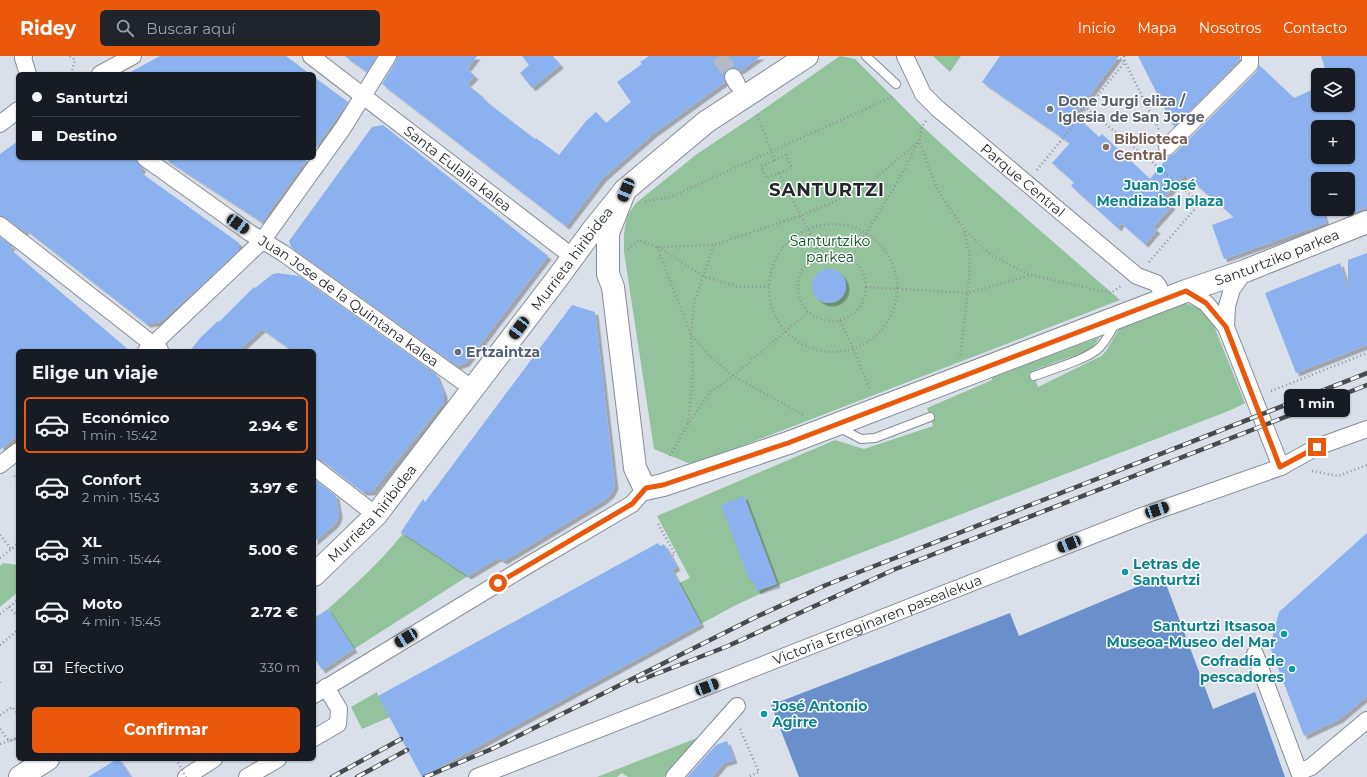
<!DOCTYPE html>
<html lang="es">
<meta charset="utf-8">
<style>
:root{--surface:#171b24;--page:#20242c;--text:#f1f3f6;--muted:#9ea1a6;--line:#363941;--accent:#ea580c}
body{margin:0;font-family:Montserrat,sans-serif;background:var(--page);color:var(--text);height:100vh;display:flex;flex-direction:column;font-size:15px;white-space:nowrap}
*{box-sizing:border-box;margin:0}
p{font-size:13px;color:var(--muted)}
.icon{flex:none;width:22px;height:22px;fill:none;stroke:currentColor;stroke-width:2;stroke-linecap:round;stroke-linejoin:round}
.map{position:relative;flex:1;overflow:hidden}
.sheet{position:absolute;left:16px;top:293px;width:300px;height:412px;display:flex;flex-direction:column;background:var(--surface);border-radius:6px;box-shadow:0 1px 3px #0004}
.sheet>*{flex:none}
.hud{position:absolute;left:16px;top:16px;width:300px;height:88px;border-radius:6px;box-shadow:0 1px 3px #0004;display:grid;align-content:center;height:88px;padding:0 16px;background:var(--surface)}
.fabs{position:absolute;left:1311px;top:12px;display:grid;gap:8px}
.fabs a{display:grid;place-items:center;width:44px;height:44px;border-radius:6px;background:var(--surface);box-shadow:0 1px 3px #0004;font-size:20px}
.end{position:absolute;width:18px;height:18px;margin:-9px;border:5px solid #ea580c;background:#fff;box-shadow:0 0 0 2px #fff}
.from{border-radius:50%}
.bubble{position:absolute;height:28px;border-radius:6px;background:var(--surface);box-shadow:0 1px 3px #0004;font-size:13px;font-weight:700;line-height:28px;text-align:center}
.car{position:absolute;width:12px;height:24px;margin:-12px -6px;border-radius:5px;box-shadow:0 0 3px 1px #0007;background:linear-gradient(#222 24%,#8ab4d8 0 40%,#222 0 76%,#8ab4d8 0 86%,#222 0)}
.hud b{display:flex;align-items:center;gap:14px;height:38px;font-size:15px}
.hud b+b{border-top:1px solid var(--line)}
.hud i{width:10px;height:10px;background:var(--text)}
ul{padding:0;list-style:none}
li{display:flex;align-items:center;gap:12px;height:56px;margin:0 8px 6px;padding:0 8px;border:2px solid transparent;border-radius:6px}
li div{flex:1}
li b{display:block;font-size:15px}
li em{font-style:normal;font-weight:700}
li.active{border-color:var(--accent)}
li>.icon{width:36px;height:36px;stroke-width:1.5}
h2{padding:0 16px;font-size:18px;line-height:48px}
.pay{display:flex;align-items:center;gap:10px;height:44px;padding:0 16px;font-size:15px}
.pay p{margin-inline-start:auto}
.action{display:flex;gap:8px;margin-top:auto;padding:8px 16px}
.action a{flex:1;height:46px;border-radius:6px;background:var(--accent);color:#fff;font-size:16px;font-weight:700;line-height:46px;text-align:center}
header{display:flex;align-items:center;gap:24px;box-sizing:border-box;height:56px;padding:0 20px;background:var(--accent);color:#fff}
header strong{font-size:19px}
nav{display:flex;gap:22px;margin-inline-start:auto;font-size:14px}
.search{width:280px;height:36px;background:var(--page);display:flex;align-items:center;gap:10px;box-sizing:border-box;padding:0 14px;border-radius:6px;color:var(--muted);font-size:15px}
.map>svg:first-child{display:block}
.green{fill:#93c39c}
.water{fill:#6990ca}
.building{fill:#8bb2ee;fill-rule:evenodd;filter:url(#shadow)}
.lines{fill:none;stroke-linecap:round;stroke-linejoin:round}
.street-tunnel{stroke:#b5bbc4;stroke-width:16;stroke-dasharray:16 8;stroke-linecap:butt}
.lane-casing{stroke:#868c95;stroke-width:10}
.street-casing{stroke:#868c95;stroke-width:18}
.secondary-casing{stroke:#868c95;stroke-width:24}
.path{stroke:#8e939a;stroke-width:2.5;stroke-dasharray:1 3;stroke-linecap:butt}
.lane{stroke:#fff;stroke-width:8}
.street{stroke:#fff;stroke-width:16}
.secondary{stroke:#fff;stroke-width:22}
.rail-casing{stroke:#474b4f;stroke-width:4.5}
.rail{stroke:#fff;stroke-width:3;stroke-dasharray:9;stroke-linecap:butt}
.path-bridge{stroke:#8e939a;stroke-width:2.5;stroke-dasharray:1 3;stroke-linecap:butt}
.route{stroke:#ea580c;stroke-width:5}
.worship-dot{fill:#6b7280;stroke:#fff;stroke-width:1.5}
.education-dot{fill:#8d6e63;stroke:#fff;stroke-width:1.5}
.culture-dot{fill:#0f9aa8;stroke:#fff;stroke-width:1.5}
.service-dot{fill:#5c6f8a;stroke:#fff;stroke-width:1.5}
.labels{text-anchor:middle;stroke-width:3;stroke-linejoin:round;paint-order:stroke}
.worship-label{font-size:14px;font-weight:bold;fill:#5b616d;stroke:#fff;text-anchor:start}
.education-label{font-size:14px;font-weight:bold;fill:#785e54;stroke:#fff;text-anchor:start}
.street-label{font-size:14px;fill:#25282b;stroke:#fff}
.culture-label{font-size:14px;font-weight:bold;fill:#0d838f;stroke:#fff;text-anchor:start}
.park-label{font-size:14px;fill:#035022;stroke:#fff}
.service-label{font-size:14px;font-weight:bold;fill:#4e5e75;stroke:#fff;text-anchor:start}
.district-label{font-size:18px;font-weight:bold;letter-spacing:1px;fill:#25282b;stroke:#fff}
</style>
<header>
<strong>Ridey</strong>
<div class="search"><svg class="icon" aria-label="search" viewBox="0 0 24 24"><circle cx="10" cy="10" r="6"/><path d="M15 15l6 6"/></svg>Buscar aquí</div>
<nav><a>Inicio</a><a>Mapa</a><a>Nosotros</a><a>Contacto</a></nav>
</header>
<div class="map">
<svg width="1367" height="721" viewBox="0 0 1367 721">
<defs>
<filter id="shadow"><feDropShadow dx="3.5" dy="3.5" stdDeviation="0" flood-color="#0004"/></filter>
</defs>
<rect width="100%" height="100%" fill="#d9e0ea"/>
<g class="green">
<path d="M840 0 855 3 922 70 959 104 1120 244 693 409 654 393 624 196V178L627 160 636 147 697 98 751 62Z"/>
<path d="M933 0H961L950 16Z"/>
<path d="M1185 247 1198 252 1210 260 1245 347 1231 354 783 527 734 550 701 568 679 527 690 522 657 460 835 384 864 393 933 370 927 352 992 324V321L1100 281 1093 291 1087 295 1032 315 1038 331 1101 300 1106 295 1119 273Z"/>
<path d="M401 476 468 520 354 593 328 553C354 530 380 506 402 479Z"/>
<path d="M3 507 18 509V536L0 551V510Z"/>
<path d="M377 636 378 640 390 661 362 673 351 651Z"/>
<path d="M697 682 664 721H628L622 717 617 721H597Z"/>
</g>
<path class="water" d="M1163 520 1213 653 1255 636 1285 721H799L771 649 1010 557 1019 580Z"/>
<g class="building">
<path d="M160 0H286L310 18H127Z"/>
<path d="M345 0H377L367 16Z"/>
<path d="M397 0H477L467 13 475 20 467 28 484 42 483 43 535 83 536 82 559 99 586 65 596 56 606 67 631 46 617 26 642 8 640 6 649 0H761L740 15 733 12 728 13 725 16 724 21 725 26 653 78 603 122 566 170 382 28 396 5Z"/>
<path d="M522 0H553L560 9 532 32 520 17 529 9Z"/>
<path d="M1000 0H1119L1075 59 1099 81 1102 78 1150 123 1169 100 1174 98 1257 15 1259 9 1294 42 1318 31V49H1348V19H1327L1321 0H1367V151L1348 159V123H1312L1318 142V153H1322L1326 167 1224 203 1212 169 1234 161 1185 119 1164 142 1172 150 1153 171 1157 174 1145 188 1121 167 1118 172 1071 130 1074 126 1052 107 1070 87 982 26ZM1318 71H1348V101H1318Z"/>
<path d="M1138 0H1240V4L1174 71Z"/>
<path d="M314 21 348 46 314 94Z"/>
<path d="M383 69 548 200 466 307 457 310 291 191 289 185 372 71Z"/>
<path d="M18 85V102H136L137 106 143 112 140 116 239 187V194L193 237 160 266 147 268 26 174 24 176 6 162 0 160V98Z"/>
<path d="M164 102H308L262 166Z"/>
<path d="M0 181 12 190 10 193 130 295H18V379L0 394Z"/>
<path d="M1367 197V289L1296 317 1265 237 1340 207 1348 232V204Z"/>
<circle cx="829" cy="230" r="17"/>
<path d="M278 217 299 220 436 318 444 338V346L372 436H363L320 403 314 402V295H293L262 273 238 295H190L200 282 218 265 219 266 254 231 255 232 273 218Z"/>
<path d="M572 249 595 256 615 430 611 438 603 445 504 505 498 502 468 520 401 476 423 443 425 446Z"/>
<path d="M314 423 336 440 339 458 338 463 335 468 314 486Z"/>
<path d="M744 440 777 528 757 535 753 526 748 521 721 449Z"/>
<path d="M1367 477V640L1340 663 1304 680 1270 591 1279 556Z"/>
<path d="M658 487 660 490 664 488 677 511 672 514 701 568 422 721 378 640Z"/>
<path d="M328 553 354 593 322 614 314 601V562Z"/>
<path d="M727 685 734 704 724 707 712 721H687L716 689Z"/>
<path d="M117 703H119L131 721H88Z"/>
</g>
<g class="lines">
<path class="street-tunnel" d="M719 0 733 21"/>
<g class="lane-casing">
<g id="lane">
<path d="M866 0 896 28"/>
<path d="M1034 320C1050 314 1089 303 1100 291 1106 284 1111 276 1115 267"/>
<path d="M838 371 861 383 875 382 930 361"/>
</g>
</g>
<g class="street-casing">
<g id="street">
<path d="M24 0 23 2 28 18"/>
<path id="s1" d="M311 0 573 201"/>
<path id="s2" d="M905 0 923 38 937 52 1137 220 1156 227 1159 231"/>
<path d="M100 18 133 0"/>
<path d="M733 21 737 28"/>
<path d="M0 68 18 54"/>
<path d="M1167 91 1250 8V0"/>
<path id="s3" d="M145 102 250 177 283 197 473 333"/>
<path d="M0 169 160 294"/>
<path d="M1186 235 1206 247 1226 271 1281 411"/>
<path d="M1226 271 1227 250 1232 233 1245 215"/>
<path d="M146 295 262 185 343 72 388 0"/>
<path d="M0 409 18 395"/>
<path d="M314 411 376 459"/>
<path d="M1255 598 1299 716 1311 711 1367 664"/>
<path d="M314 639 525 511 632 448 645 433"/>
<path d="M314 682 338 668 339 653 326 631"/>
<path d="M186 721 214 703"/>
<path d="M247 721 278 703"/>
<path id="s4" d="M477 721 1142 460 1281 411 1317 391 1367 373"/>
<path d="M674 721 737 650"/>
</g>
</g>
<g class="secondary-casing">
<g id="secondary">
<path id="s5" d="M625 134 608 177V218L613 231 635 412 645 433 663 429 788 387 1186 235 1245 215 1367 166"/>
<path id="s6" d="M314 519 376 459 556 224 592 175 625 134 706 66 807 0"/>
<path d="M20 721 48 703"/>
</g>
</g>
<g class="path">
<path d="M70 0 75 4 71 18"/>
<path d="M1117 0 1125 6 1159 74"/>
<path d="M1124 0 1125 6"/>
<path d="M1087 53 1152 106"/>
<path d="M757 59 775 104 786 99 792 112 766 122 761 110 775 104"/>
<path d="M926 65 922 70 919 85 938 135 964 173 992 200 1030 219"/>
<path d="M1037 114 1125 6"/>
<path d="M779 117 808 173 819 199"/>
<path d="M863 135 881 129 895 130"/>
<path d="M645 145 668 142 892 41"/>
<circle cx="833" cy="232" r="64"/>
<path d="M657 191 691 279 709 299 733 320 804 359"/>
<path d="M658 191 703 220 739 231H769"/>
<path d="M628 193 639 184 657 191 714 189 800 160 860 135 919 85"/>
<circle cx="832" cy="231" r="34"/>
<path d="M851 202 895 130 918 87"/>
<path d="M1149 206 1200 147 1152 106 1155 103"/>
<path d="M866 231 968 237 1031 219 1111 237 1121 230"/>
<path d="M840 265 854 294 870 334"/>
<path d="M960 299 968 237 970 202 964 174"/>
<path d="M1271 335 1367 297"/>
<path d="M688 367 693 319 691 279 694 247 714 189"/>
<path d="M670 400 688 368 711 335 733 320 808 256"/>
<path d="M1312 415 1338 420 1367 409"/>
<path d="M14 420 18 425"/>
<path d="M658 468 675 498 671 500"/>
<path d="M0 479 11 493"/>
<path d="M0 502 18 488"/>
<path d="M9 551 18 561"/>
<path d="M0 558 18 544"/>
<path d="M0 589 18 574"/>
<path d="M0 626V628"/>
<path d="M0 659 12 651 18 658"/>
<path d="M0 673 9 685 18 682"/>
<path d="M740 673 759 716 748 721"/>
</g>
<use href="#lane" class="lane"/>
<use href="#street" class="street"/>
<use href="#secondary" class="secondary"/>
<g class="rail-casing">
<g id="rail">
<path d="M638 625 728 590 893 514 1367 329"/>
<path d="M332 721 401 683"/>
<path d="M357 721 407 694"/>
<path d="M425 721 494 692 758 560 826 529 1367 317"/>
</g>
</g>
<use href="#rail" class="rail"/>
<g class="path-bridge">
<path d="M0 688 18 682"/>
<path d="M176 703 186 721"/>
</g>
</g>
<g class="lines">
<path class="route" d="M498 527 632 448 646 432 663 429 788 387 1186 235 1206 247 1226 271 1280 411 1317 391"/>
</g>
<circle class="worship-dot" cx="1050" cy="53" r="4"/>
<circle class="education-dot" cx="1106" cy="91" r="4"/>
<g class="culture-dot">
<circle cx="1160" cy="114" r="4"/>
<circle cx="1125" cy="516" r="4"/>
<circle cx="1284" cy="578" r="4"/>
<circle cx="1292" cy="613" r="4"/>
<circle cx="764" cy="658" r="4"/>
</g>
<circle class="service-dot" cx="458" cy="296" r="4"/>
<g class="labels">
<g class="worship-label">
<text x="1058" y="50">Done Jurgi eliza /<tspan x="1058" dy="16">Iglesia de San Jorge</tspan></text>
</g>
<g class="education-label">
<text x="1114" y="88">Biblioteca<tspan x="1114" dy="16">Central</tspan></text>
</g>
<g class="street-label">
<text dy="5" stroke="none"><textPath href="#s1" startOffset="185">Santa Eulalia kalea</textPath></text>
<text dy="5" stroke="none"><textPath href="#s2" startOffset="174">Parque Central</textPath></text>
<text dy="5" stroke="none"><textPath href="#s5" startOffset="980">Santurtziko parkea</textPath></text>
<text dy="5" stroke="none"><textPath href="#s6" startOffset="409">Murrieta hiribidea</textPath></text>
<text dy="5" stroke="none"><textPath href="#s3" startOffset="249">Juan Jose de la Quintana kalea</textPath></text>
<text dy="5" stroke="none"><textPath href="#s6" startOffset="85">Murrieta hiribidea</textPath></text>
<text dy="5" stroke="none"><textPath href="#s4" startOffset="430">Victoria Erreginaren pasealekua</textPath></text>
</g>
<g class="culture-label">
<text x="1160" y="134" text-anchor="middle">Juan José<tspan x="1160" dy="16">Mendizabal plaza</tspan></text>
<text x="1133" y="513">Letras de<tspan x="1133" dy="16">Santurtzi</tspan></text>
<text x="1276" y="575" text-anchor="end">Santurtzi Itsasoa<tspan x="1276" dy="16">Museoa-Museo del Mar</tspan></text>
<text x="1284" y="610" text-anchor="end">Cofradía de<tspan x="1284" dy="16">pescadores</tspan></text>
<text x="772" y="655">José Antonio<tspan x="772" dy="16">Agirre</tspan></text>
</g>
<g class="park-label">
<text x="830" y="190">Santurtziko<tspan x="830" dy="16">parkea</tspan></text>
</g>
<g class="service-label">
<text x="466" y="301">Ertzaintza</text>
</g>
<g class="district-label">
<text x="827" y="140">SANTURTZI</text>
</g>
</g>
</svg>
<div class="fabs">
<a><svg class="icon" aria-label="layers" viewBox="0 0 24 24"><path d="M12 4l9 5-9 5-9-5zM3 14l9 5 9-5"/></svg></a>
<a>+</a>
<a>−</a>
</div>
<i class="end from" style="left:498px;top:527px"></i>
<i class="end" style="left:1317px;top:391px"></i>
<div class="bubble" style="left:1284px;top:333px;width:66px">1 min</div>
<i class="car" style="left:626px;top:134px;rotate:202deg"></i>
<i class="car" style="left:238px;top:168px;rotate:125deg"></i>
<i class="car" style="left:519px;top:272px;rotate:217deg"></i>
<i class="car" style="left:1157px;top:454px;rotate:71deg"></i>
<i class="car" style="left:1069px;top:488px;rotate:248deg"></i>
<i class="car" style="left:406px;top:582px;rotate:239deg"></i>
<i class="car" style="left:707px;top:631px;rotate:69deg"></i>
<div class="hud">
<b><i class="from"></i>Santurtzi</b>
<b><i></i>Destino</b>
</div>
<section class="sheet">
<h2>Elige un viaje</h2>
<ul>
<li class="active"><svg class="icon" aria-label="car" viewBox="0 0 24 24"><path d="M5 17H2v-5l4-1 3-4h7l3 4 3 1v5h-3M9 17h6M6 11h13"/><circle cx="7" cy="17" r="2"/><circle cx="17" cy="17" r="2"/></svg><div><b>Económico</b><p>1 min · 15:42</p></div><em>2.94 €</em></li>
<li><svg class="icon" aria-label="car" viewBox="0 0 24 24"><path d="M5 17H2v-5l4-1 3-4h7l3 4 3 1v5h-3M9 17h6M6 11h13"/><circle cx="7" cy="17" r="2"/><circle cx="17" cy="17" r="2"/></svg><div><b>Confort</b><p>2 min · 15:43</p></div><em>3.97 €</em></li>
<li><svg class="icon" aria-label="car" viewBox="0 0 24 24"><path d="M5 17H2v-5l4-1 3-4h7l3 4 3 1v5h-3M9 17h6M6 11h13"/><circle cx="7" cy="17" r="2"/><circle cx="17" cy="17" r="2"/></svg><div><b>XL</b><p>3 min · 15:44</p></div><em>5.00 €</em></li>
<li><svg class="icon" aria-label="car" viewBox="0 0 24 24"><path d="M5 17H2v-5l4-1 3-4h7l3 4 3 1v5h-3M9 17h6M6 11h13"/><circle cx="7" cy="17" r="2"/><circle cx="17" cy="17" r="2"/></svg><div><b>Moto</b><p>4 min · 15:45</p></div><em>2.72 €</em></li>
</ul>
<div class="pay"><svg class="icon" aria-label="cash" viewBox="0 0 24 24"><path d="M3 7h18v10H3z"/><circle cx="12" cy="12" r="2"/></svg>Efectivo<p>330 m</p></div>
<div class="action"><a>Confirmar</a></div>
</section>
</div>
